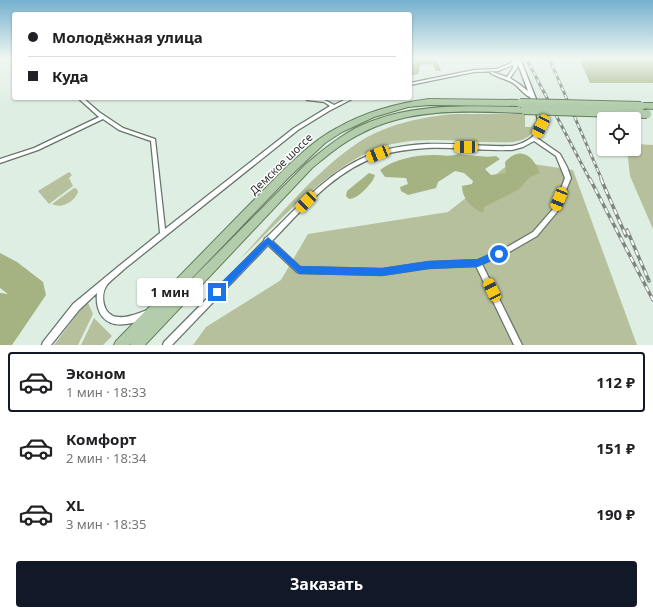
<!DOCTYPE html>
<html lang="ru">
<meta charset="utf-8">
<style>
:root{--surface:#fff;--page:#f2f2f2;--text:#202124;--muted:#757577;--line:#e0e0e0;--accent:#111827}
body{margin:0;font-family:"Noto Sans",sans-serif;background:var(--page);color:var(--text);height:100vh;display:flex;flex-direction:column;font-size:15px;white-space:nowrap}
*{box-sizing:border-box;margin:0}
p{font-size:13px;color:var(--muted)}
.icon{flex:none;width:22px;height:22px;fill:none;stroke:currentColor;stroke-width:2;stroke-linecap:round;stroke-linejoin:round}
.map{position:relative;height:345px;overflow:hidden}
.sheet{display:flex;flex-direction:column;background:var(--surface);flex:1}
.sheet>*{flex:none}
.guide{position:absolute;left:12px;top:12px;width:400px;height:88px;border-radius:4px;box-shadow:0 1px 3px #0004;display:grid;align-content:center;height:88px;padding:0 16px;background:var(--surface)}
.controls{position:absolute;left:597px;top:112px;display:grid;gap:8px}
.controls a{display:grid;place-items:center;width:44px;height:44px;border-radius:4px;background:var(--surface);box-shadow:0 1px 3px #0004;font-size:20px}
.end{position:absolute;width:18px;height:18px;margin:-9px;border:5px solid #1a73e8;background:#fff;box-shadow:0 0 0 2px #fff}
.from{border-radius:50%}
.bubble{position:absolute;height:28px;border-radius:4px;background:var(--surface);box-shadow:0 1px 3px #0004;font-size:13px;font-weight:700;line-height:28px;text-align:center}
.car{position:absolute;width:12px;height:24px;margin:-12px -6px;border-radius:5px;box-shadow:0 0 3px 1px #0007;background:linear-gradient(#f5c518 24%,#345 0 40%,#f5c518 0 76%,#345 0 86%,#f5c518 0)}
.guide b{display:flex;align-items:center;gap:14px;height:38px;font-size:15px}
.guide b+b{border-top:1px solid var(--line)}
.guide i{width:10px;height:10px;background:var(--text)}
ul{padding:7px 0 0;list-style:none}
li{display:flex;align-items:center;gap:12px;height:60px;margin:0 8px 6px;padding:0 8px;border:2px solid transparent;border-radius:4px}
li div{flex:1}
li b{display:block;font-size:15px}
li em{font-style:normal;font-weight:700}
li.on{border-color:var(--accent)}
li>.icon{width:36px;height:36px;stroke-width:1.5}
.button{display:flex;gap:8px;margin-top:auto;padding:8px 16px}
.button a{flex:1;height:46px;border-radius:4px;background:var(--accent);color:#fff;font-size:16px;font-weight:700;line-height:46px;text-align:center}
.map>svg:first-child{display:block}
.green{fill:#b6c09c}
.forest{fill:#a5b282}
.lines{fill:none;stroke-linecap:round;stroke-linejoin:round}
.minor-casing{stroke:#66746b;stroke-width:2.5}
.primary-casing{stroke:#637f5b;stroke-width:2}
.minor{fill:#fff;fill-rule:evenodd}
.primary{fill:#b3ccac;fill-rule:evenodd}
.rail-far1-casing{stroke:#7e8881;stroke-width:3}
.rail-casing{stroke:#7e8881;stroke-width:3.5}
.rail-far1{stroke:#fff;stroke-width:1.5;stroke-dasharray:4;stroke-linecap:butt}
.rail{stroke:#fff;stroke-width:2;stroke-dasharray:5.5;stroke-linecap:butt}
.primary-bridge-casing{stroke:#637f5b;stroke-width:10;stroke-linecap:butt}
.primary-bridge{stroke:#b3ccac;stroke-width:8}
.route{fill:#1a73e8}
.labels{text-anchor:middle;stroke-width:3;stroke-linejoin:round;paint-order:stroke}
.street-label{font-size:11px;fill:#2a302c;stroke:#fff}
</style>
<div class="map">
<svg width="653" height="345" viewBox="0 0 653 345">
<rect width="100%" height="100%" fill="#deeee3"/>
<g class="green">
<path d="M454 114H525V127H531L537 120C537 134 526 140 513 142 474 144 430 135 392 144 336 157 280 221 239 260 276 220 313 173 359 142 387 124 422 117 454 114Z"/>
<path d="M634 144 653 145V229L630 176 627 149H634Z"/>
<path d="M513 161 573 170 637 345H193L206 327 281 280 308 234 448 212Z"/>
<path d="M69 172 72 175 69 178 73 186 49 204 38 191Z"/>
<path d="M74 188 77 189 78 192C74 202 62 209 52 204Z"/>
<path d="M88 303 93 314 78 345H54L81 309Z"/>
<path d="M94 318 112 336 103 345H81Z"/>
</g>
<g class="forest">
<path d="M410 58H437L441 71H436L432 64 420 65 418 74 410 76Z"/>
<path d="M579 58H653V83H590Z"/>
<path d="M458 154C470 155 485 158 496 156L500 159 485 169 491 175 506 173 505 162C521 145 533 156 540 173L530 177 518 190 484 207 483 213C472 208 462 199 462 186L472 184 473 181 464 173 455 171 438 182 436 188 408 195 401 191 400 187 408 184 406 178 385 177 380 170C394 159 416 155 433 155 441 155 451 157 458 154Z"/>
<path d="M369 173 375 175C373 183 358 199 349 199L346 196 347 191Z"/>
<path d="M0 253 17 262 43 282 46 295 12 345H0V293L8 294 0 288Z"/>
</g>
<g class="lines">
<g class="minor-casing">
<g id="minor">
<path d="M513 58H520L538 104 543 122V126L542 130 537 138 560 154 567 167 571 178 557 212 537 236 511 251 482 264 522 345H514L476 266 429 268 382 275 299 273 297 272 268 245 172 345H163L164 342 264 241 265 238 267 237C297 208 326 174 365 157 385 148 406 145 427 144 456 143 484 147 512 146 523 144 538 137 538 125 539 117 533 105 530 97 524 95 519 87 513 83 506 79 497 77 490 73L492 72 507 77 513 68V65L498 71 474 72 410 85V83L474 70 497 69 511 63ZM518 64 528 91 519 84 510 78 517 68ZM534 141 556 156 565 178 553 209 533 232 507 247 478 260 429 262 382 269 300 267 272 241C303 209 335 170 379 156 394 151 411 149 427 148 455 147 484 151 512 150L523 147Z"/>
<path d="M78 98H83L99 112 123 128 155 139 165 229 294 128 330 106 324 102 307 100 305 98C317 98 323 98 334 105L348 98H354L329 111 298 130 123 270C119 274 110 281 107 285 100 294 102 316 118 317 129 318 138 313 148 310L151 311 152 314 151 317C143 320 134 323 126 324 105 327 95 313 97 293L79 310 51 345H42L43 342 73 304 119 266 160 233 151 141 119 130 103 119 38 150 0 163V159L34 148 99 117Z"/>
</g>
</g>
<g class="primary-casing">
<g id="primary">
<path d="M429 99 520 100 524 103 520 106 429 105 408 107 374 117 342 132 325 143 289 177 167 304 306 164C322 151 337 138 356 128 408 102 468 106 524 107L528 110 524 113C470 111 411 107 362 133 343 142 328 155 312 168L145 345H130L131 343 129 345H114L116 341C160 296 204 251 248 206 273 181 306 144 337 128 365 112 397 103 429 99Z"/>
<path d="M641 103H653V109L638 108 637 106Z"/>
</g>
</g>
<use href="#minor" class="minor"/>
<use href="#primary" class="primary"/>
<g class="rail-far1-casing">
<g id="rail-far1">
<path d="M526 58 590 180"/>
<path d="M549 58 602 180"/>
</g>
</g>
<g class="rail-casing">
<g id="rail">
<path d="M590 179 653 300"/>
<path d="M601 179 626 236"/>
<path d="M627 230 649 281"/>
</g>
</g>
<use href="#rail-far1" class="rail-far1"/>
<use href="#rail" class="rail"/>
<g class="primary-bridge-casing">
<g id="primary-bridge">
<path d="M520 103 641 106"/>
<path d="M524 110 647 114"/>
</g>
</g>
<use href="#primary-bridge" class="primary-bridge"/>
</g>
<linearGradient id="sky" x2="0" y2="1"><stop stop-color="#74b0ce"/><stop offset="0.55" stop-color="#f0f7f2"/><stop offset="1" stop-color="#f0f7f2" stop-opacity="0"/></linearGradient>
<rect width="653" height="106" fill="url(#sky)"/>
<path class="route" d="M268 237 300 266 382 268 428 261 478 259 499 250 502 254 501 256 478 267 428 269 382 276 299 274 268 245 220 295H214V289Z"/>
<g class="labels">
<g class="street-label">
<text transform="translate(281 164) rotate(-44)" y="4">Демское шоссе</text>
</g>
</g>
</svg>
<div class="controls">
<a><svg class="icon" aria-label="locate" viewBox="0 0 24 24"><circle cx="12" cy="12" r="6"/><path d="M12 2v4M12 18v4M2 12h4M18 12h4"/></svg></a>
</div>
<i class="end from" style="left:499px;top:254px"></i>
<i class="end" style="left:217px;top:292px"></i>
<div class="bubble" style="left:137px;top:278px;width:66px">1 мин</div>
<i class="car" style="left:541px;top:126px;rotate:206deg"></i>
<i class="car" style="left:466px;top:147px;rotate:270deg"></i>
<i class="car" style="left:378px;top:154px;rotate:248deg"></i>
<i class="car" style="left:559px;top:199px;rotate:202deg"></i>
<i class="car" style="left:306px;top:202px;rotate:225deg"></i>
<i class="car" style="left:492px;top:290px;rotate:334deg"></i>
<div class="guide">
<b><i class="from"></i>Молодёжная улица</b>
<b><i></i>Куда</b>
</div>
</div>
<section class="sheet">
<ul>
<li class="on"><svg class="icon" aria-label="car" viewBox="0 0 24 24"><path d="M5 17H2v-5l4-1 3-4h7l3 4 3 1v5h-3M9 17h6M6 11h13"/><circle cx="7" cy="17" r="2"/><circle cx="17" cy="17" r="2"/></svg><div><b>Эконом</b><p>1 мин · 18:33</p></div><em>112 ₽</em></li>
<li><svg class="icon" aria-label="car" viewBox="0 0 24 24"><path d="M5 17H2v-5l4-1 3-4h7l3 4 3 1v5h-3M9 17h6M6 11h13"/><circle cx="7" cy="17" r="2"/><circle cx="17" cy="17" r="2"/></svg><div><b>Комфорт</b><p>2 мин · 18:34</p></div><em>151 ₽</em></li>
<li><svg class="icon" aria-label="car" viewBox="0 0 24 24"><path d="M5 17H2v-5l4-1 3-4h7l3 4 3 1v5h-3M9 17h6M6 11h13"/><circle cx="7" cy="17" r="2"/><circle cx="17" cy="17" r="2"/></svg><div><b>XL</b><p>3 мин · 18:35</p></div><em>190 ₽</em></li>
</ul>
<div class="button"><a>Заказать</a></div>
</section>
